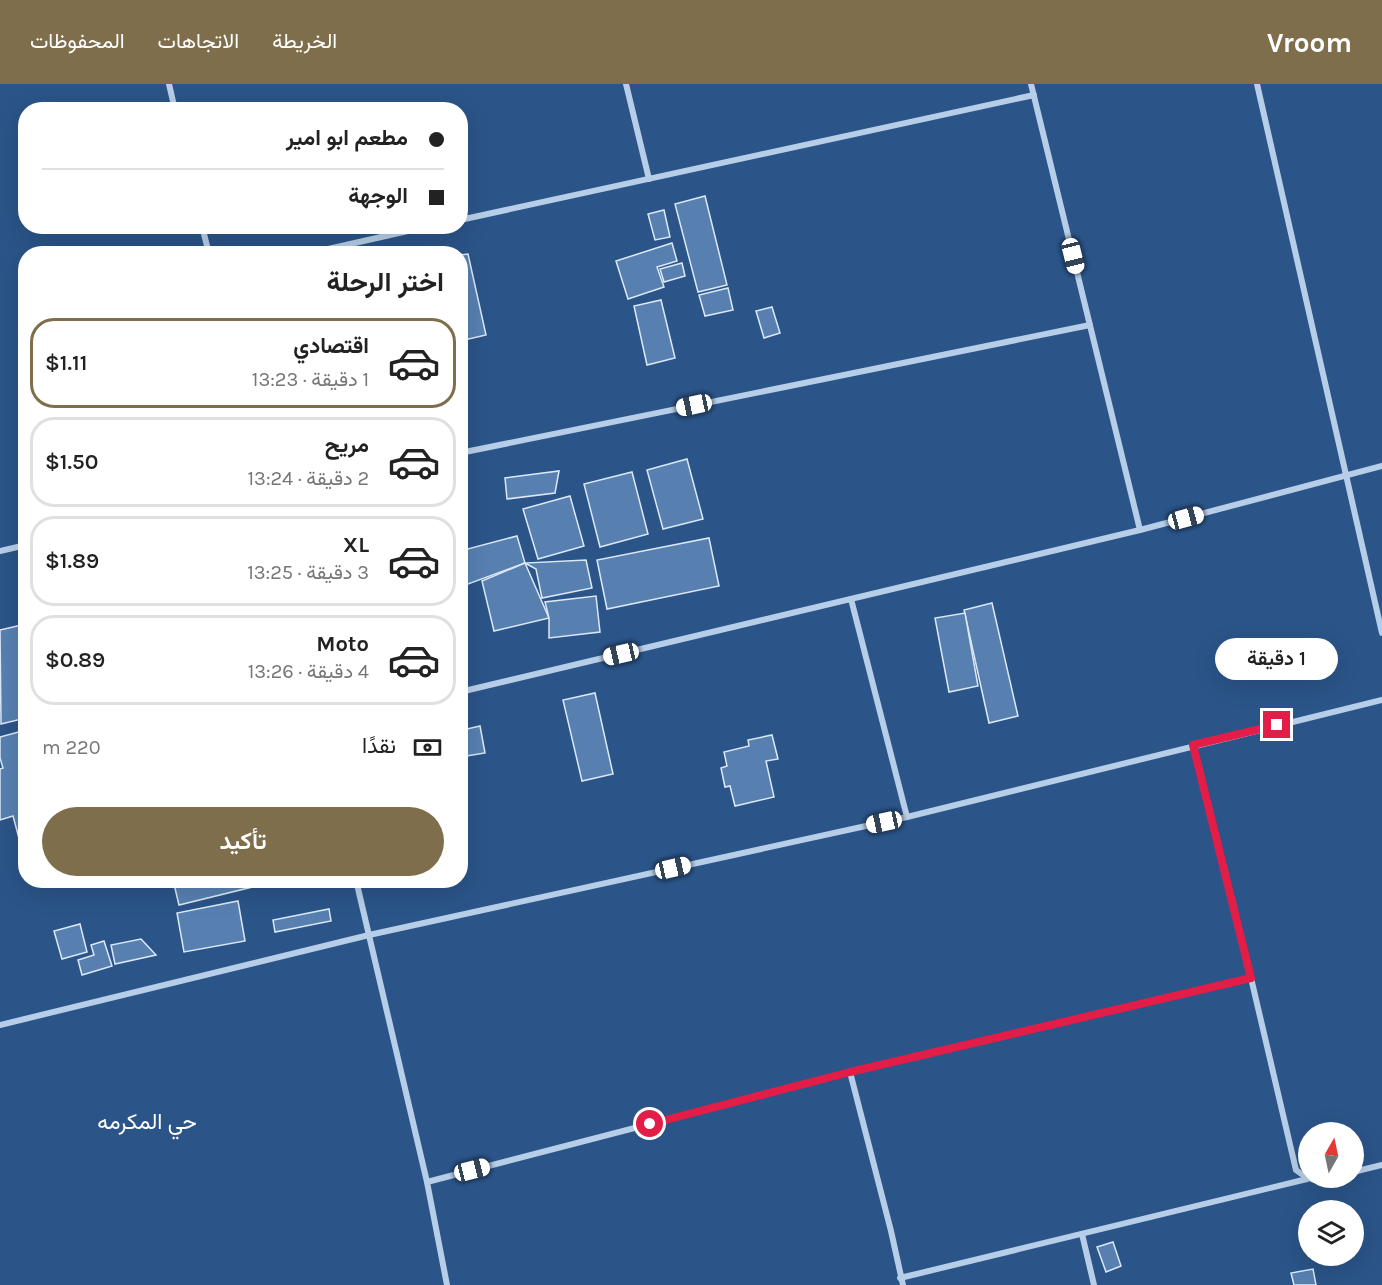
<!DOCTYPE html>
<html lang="ar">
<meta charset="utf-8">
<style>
:root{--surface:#fff;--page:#f2f2f2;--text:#222;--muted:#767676;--line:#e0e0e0;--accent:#7e6e4c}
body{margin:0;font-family:Karla,Vazirmatn,sans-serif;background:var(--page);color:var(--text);direction:rtl;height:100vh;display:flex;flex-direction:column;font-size:22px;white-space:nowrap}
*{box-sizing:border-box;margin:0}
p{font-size:20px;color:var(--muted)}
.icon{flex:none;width:33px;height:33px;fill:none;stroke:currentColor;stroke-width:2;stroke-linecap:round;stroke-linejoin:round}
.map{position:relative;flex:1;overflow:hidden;direction:ltr}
.side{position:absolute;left:18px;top:162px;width:450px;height:642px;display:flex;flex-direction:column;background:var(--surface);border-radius:24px;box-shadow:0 6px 24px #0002;direction:rtl}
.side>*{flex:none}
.banner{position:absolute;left:18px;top:18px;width:450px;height:132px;border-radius:24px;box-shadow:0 6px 24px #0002;direction:rtl;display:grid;align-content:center;height:132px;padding:0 24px;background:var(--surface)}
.needle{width:39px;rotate:9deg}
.tools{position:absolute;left:1298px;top:1038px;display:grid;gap:12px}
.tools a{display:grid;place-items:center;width:66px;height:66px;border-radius:50%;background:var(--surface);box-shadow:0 6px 24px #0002;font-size:30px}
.end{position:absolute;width:27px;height:27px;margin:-14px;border:8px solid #e11d48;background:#fff;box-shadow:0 0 0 3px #fff}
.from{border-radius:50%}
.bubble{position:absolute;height:42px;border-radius:21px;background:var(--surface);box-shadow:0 6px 24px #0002;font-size:20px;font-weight:600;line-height:42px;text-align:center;direction:rtl}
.car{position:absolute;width:18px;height:36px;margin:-18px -9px;border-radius:8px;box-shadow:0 0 4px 2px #0007;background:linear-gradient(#fff 24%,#345 0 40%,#fff 0 76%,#345 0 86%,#fff 0)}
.banner b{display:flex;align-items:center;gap:21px;height:57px;font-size:22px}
.banner b+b{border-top:2px solid var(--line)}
.banner i{width:15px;height:15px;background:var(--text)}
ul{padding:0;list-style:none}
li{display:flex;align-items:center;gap:18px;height:90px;margin:0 12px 9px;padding:0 12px;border:3px solid var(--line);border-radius:24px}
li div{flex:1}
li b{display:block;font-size:22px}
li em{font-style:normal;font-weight:600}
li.on{border-color:var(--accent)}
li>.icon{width:54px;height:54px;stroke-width:1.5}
h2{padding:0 24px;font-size:27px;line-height:72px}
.pay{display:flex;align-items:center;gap:15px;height:66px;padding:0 24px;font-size:22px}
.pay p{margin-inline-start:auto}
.cta{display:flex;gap:12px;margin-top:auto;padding:12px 24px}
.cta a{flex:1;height:69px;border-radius:36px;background:var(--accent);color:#fff;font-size:24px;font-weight:600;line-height:69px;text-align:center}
header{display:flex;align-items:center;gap:36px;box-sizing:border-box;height:84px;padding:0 30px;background:var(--accent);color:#fff}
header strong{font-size:28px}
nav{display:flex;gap:33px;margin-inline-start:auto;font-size:21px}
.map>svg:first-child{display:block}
.building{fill:#5780b1;stroke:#dbe8f6;stroke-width:1.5}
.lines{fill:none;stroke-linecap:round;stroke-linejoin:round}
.street{stroke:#b7cee8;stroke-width:6}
.route{stroke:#e11d48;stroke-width:8}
.labels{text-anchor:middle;stroke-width:6;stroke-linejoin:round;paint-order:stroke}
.neighbourhood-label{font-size:22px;fill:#fff;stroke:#2b5488}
</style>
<header>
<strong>Vroom</strong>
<nav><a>الخريطة</a><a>الاتجاهات</a><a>المحفوظات</a></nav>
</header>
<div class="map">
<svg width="1382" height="1201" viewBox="0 0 1382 1201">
<rect width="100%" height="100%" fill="#2b5488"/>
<g class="building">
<path d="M705 112 727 201 698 208 675 120Z"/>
<path d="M664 126 670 153 655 156 648 130Z"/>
<path d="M672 159 677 177 657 183 664 203 628 215 616 177Z"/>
<path d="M468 170 486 251 460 257V171Z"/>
<path d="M682 179 685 192 664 198 660 185Z"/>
<path d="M728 204 733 226 705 232 699 211Z"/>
<path d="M661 216 675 274 647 281 634 222Z"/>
<path d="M772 223 780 249 764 254 756 227Z"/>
<path d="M687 375 703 435 663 445 647 386Z"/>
<path d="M559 387 555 409 507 415 505 394Z"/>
<path d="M632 388 648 450 600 463 584 400Z"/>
<path d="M570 412 584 462 538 475 523 425Z"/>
<path d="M517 452 525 479 460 503V467Z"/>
<path d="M709 454 719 502 607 525 597 476Z"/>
<path d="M586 476 592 504 542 514 536 485 525 479Z"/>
<path d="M525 479 549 534 494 547 482 497Z"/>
<path d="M596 512 600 548 549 554V534L545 518Z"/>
<path d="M992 519 1018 632 989 639 964 526Z"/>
<path d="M965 529 978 602 949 608 935 534Z"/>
<path d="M26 540V634L1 640 0 546Z"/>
<path d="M595 609 613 690 582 697 563 616Z"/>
<path d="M460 640 463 646 480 642 485 669 460 673Z"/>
<path d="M26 646V773H24L13 732 0 736V685L3 684 0 674V653Z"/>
<path d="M772 651 778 675 766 677 774 713 735 722 730 702 725 703 721 684 727 682 724 668 749 662 748 656Z"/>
<path d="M173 796H277V797L179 821Z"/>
<path d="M238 817 245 857 184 868 177 829Z"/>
<path d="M329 825 331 837 275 848 273 836Z"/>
<path d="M80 840 87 868 62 875 54 847Z"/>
<path d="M141 855 156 871 115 880 111 861Z"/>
<path d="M104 857 112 882 82 891 78 876 94 871 91 861Z"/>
<path d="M1113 1158 1121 1182 1106 1188 1097 1163Z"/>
<path d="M1313 1185 1316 1201H1294L1291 1189Z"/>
</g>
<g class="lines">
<g class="street">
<path d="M169 0 175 26"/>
<path d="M626 0 649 95"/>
<path d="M1031 0 1140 446"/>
<path d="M1257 0 1382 549"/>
<path d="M460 136 1034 11"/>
<path d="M202 142 209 170"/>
<path d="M306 170 430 142"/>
<path d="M460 369 1090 241"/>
<path d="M0 467 26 461"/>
<path d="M851 515 907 733"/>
<path d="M460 608 1140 446 1382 382"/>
<path d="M1193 661 1251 894 1296 1086C1310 1097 1316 1098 1332 1094"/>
<path d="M356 796 427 1098 447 1201"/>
<path d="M0 941 369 851 907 733 1382 616"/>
<path d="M850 988 891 1147 903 1201"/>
<path d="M1353 1088 1382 1081"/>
<path d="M427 1098 850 988 1251 894"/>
<path d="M1082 1150 1094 1201"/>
<path d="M900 1194 1307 1095"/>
</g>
</g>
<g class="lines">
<path class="route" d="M650 1040 850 988 1251 894 1193 661 1277 641"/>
</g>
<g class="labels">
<g class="neighbourhood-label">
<text x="147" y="1045">حي المكرمه</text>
</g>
</g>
</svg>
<div class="tools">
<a><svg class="needle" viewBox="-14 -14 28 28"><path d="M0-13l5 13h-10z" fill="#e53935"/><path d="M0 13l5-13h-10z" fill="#767676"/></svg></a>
<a><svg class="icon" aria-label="layers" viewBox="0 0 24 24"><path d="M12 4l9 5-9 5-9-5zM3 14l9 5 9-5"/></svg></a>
</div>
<i class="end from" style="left:650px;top:1040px"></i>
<i class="end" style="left:1277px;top:641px"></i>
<div class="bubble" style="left:1215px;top:554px;width:123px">1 دقيقة</div>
<i class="car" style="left:1073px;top:172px;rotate:166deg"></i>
<i class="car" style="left:694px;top:321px;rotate:258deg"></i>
<i class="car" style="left:1186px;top:434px;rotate:75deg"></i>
<i class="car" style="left:621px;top:570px;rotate:257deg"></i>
<i class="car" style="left:884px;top:738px;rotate:258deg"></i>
<i class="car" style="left:673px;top:784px;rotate:77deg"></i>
<i class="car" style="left:472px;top:1086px;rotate:76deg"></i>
<div class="banner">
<b><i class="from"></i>مطعم ابو امير</b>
<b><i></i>الوجهة</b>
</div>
<section class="side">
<h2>اختر الرحلة</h2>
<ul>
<li class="on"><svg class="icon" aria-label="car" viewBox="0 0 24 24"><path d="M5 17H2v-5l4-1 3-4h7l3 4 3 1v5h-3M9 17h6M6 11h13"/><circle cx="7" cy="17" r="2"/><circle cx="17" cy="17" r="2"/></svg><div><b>اقتصادي</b><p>1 دقيقة · 13:23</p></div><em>$1.11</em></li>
<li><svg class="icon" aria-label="car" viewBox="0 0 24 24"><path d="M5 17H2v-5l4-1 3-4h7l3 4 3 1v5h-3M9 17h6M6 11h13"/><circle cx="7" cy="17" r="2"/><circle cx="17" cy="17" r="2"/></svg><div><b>مريح</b><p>2 دقيقة · 13:24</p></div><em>$1.50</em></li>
<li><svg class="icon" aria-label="car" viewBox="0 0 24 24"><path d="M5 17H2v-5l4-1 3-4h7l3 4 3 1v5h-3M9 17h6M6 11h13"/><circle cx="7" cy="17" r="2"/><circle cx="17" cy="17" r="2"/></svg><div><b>XL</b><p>3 دقيقة · 13:25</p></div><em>$1.89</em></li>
<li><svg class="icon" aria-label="car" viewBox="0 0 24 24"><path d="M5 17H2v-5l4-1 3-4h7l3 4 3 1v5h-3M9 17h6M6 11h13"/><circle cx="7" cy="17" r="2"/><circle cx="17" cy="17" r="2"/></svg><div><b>Moto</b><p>4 دقيقة · 13:26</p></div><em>$0.89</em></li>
</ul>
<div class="pay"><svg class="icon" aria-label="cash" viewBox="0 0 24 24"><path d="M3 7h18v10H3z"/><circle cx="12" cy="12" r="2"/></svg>نقدًا<p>220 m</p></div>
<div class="cta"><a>تأكيد</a></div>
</section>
</div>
